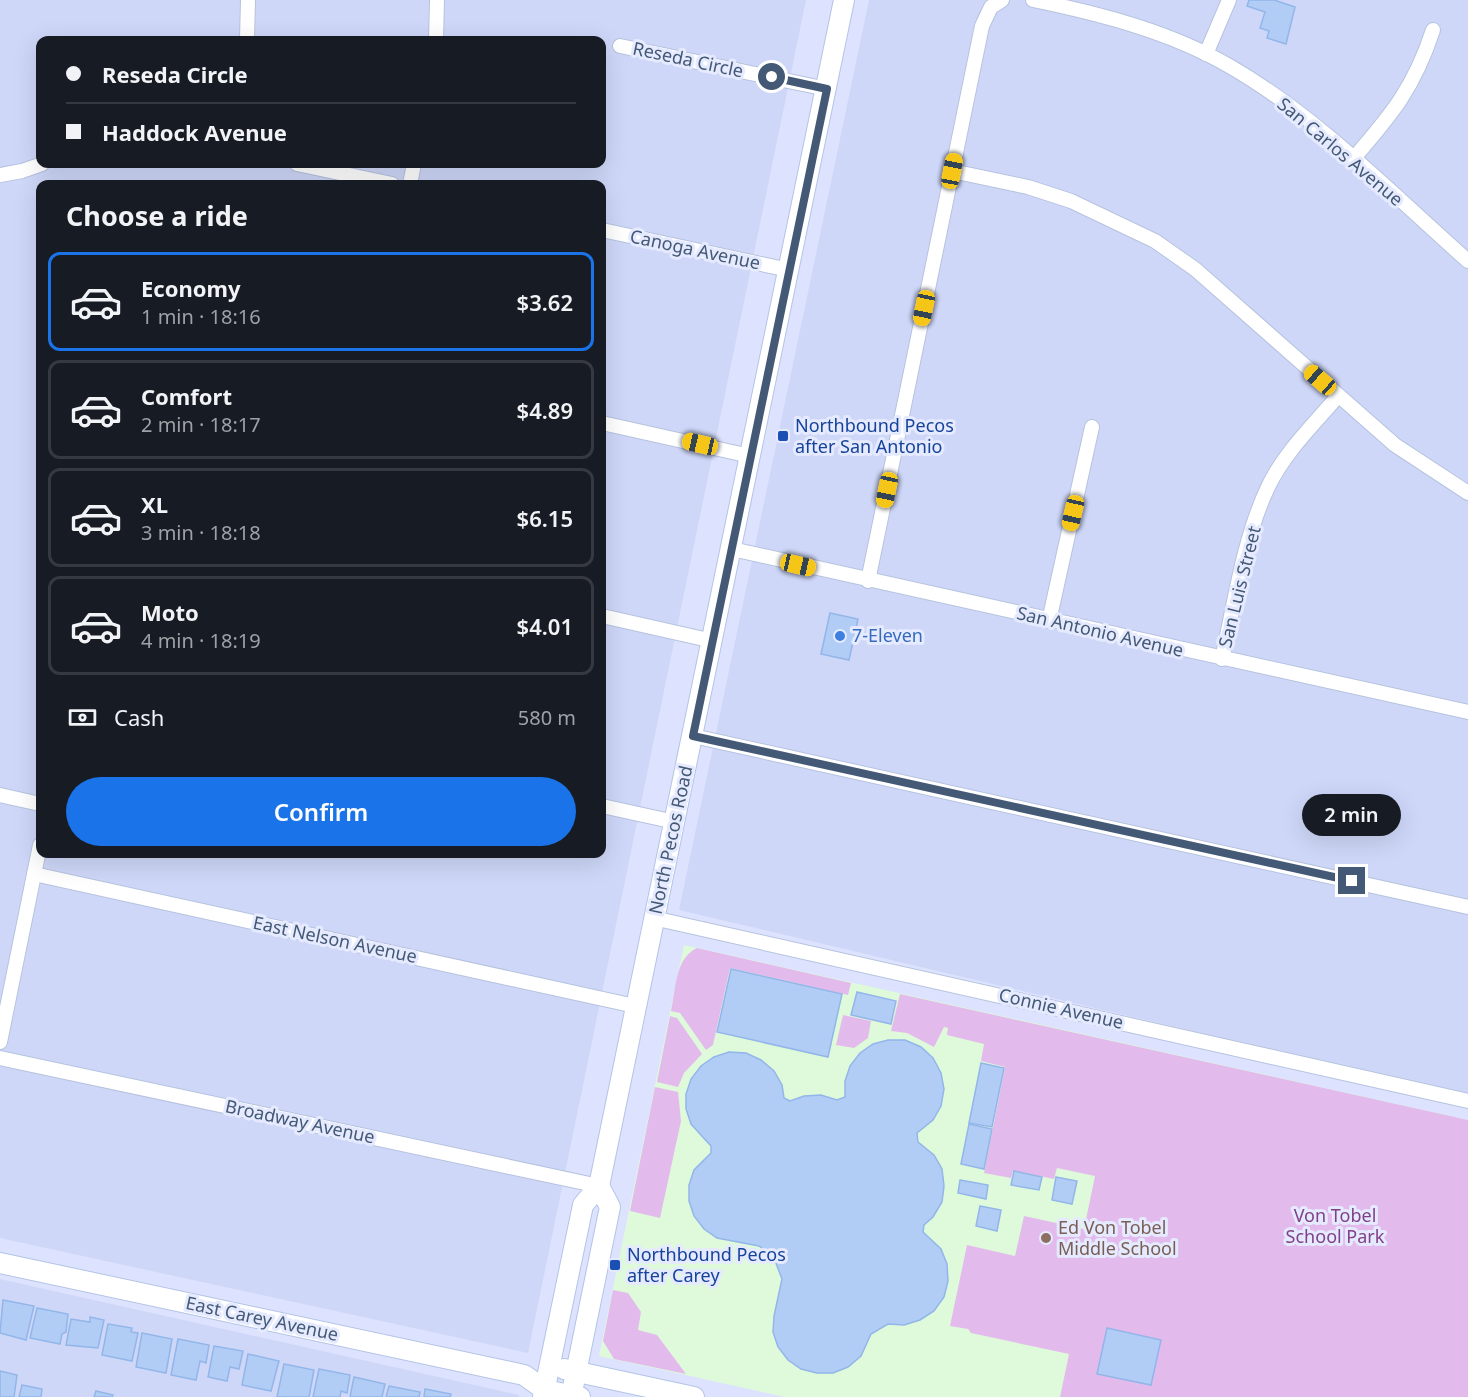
<!DOCTYPE html>
<meta charset="utf-8">
<style>
:root{--surface:#171b24;--page:#20242c;--text:#f1f3f6;--muted:#9ea1a6;--line:#363941;--accent:#1a73e8}
body{margin:0;font-family:"Noto Sans",sans-serif;background:var(--page);color:var(--text);height:100vh;display:flex;flex-direction:column;font-size:22px;white-space:nowrap}
*{box-sizing:border-box;margin:0}
p{font-size:20px;color:var(--muted)}
.icon{flex:none;width:33px;height:33px;fill:none;stroke:currentColor;stroke-width:2;stroke-linecap:round;stroke-linejoin:round}
.map{position:relative;flex:1;overflow:hidden}
.side{position:absolute;left:36px;top:180px;width:570px;height:678px;display:flex;flex-direction:column;background:var(--surface);border-radius:12px;box-shadow:0 6px 24px #0002}
.side>*{flex:none}
.top-card{position:absolute;left:36px;top:36px;width:570px;height:132px;border-radius:12px;box-shadow:0 6px 24px #0002;display:grid;align-content:center;height:132px;padding:0 30px;background:var(--surface)}
.end{position:absolute;width:27px;height:27px;margin:-14px;border:8px solid #445975;background:#fff;box-shadow:0 0 0 3px #fff}
.from{border-radius:50%}
.bubble{position:absolute;height:42px;border-radius:21px;background:var(--surface);box-shadow:0 6px 24px #0002;font-size:20px;font-weight:600;line-height:42px;text-align:center}
.car{position:absolute;width:18px;height:36px;margin:-18px -9px;border-radius:8px;box-shadow:0 0 4px 2px #0007;background:linear-gradient(#f5c518 24%,#345 0 40%,#f5c518 0 76%,#345 0 86%,#f5c518 0)}
.top-card b{display:flex;align-items:center;gap:21px;height:57px;font-size:22px}
.top-card b+b{border-top:2px solid var(--line)}
.top-card i{width:15px;height:15px;background:var(--text)}
ul{padding:0;list-style:none}
li{display:flex;align-items:center;gap:18px;height:99px;margin:0 12px 9px;padding:0 18px;border:3px solid var(--line);border-radius:12px}
li div{flex:1}
li b{display:block;font-size:22px}
li em{font-style:normal;font-weight:600}
li.on{border-color:var(--accent)}
li>.icon{width:54px;height:54px;stroke-width:1.5}
h2{padding:0 30px;font-size:27px;line-height:72px}
.pay{display:flex;align-items:center;gap:15px;height:66px;padding:0 30px;font-size:22px}
.pay p{margin-inline-start:auto}
.action{display:flex;gap:12px;margin-top:auto;padding:12px 30px}
.action a{flex:1;height:69px;border-radius:36px;background:var(--accent);color:#fff;font-size:24px;font-weight:600;line-height:69px;text-align:center}
.map>svg:first-child{display:block}
.residential{fill:#ced7f8;fill-rule:evenodd}
.education{fill:#dffada}
.green{fill:#e2bbec}
.building{fill:#b2cdf5;stroke:#92b6e9;stroke-width:1.5}
.lines{fill:none;stroke-linecap:round;stroke-linejoin:round}
.minor-casing{stroke:#b6c3df;stroke-width:16}
.secondary-casing{stroke:#b3c4e5;stroke-width:22}
.minor{stroke:#fff;stroke-width:14}
.secondary{stroke:#fff;stroke-width:20}
.route{stroke:#445975;stroke-width:8}
.transit-dot{fill:#1a4fb4;stroke:#e5eaff;stroke-width:2}
.shop-dot{fill:#3f7fe0;stroke:#e5eaff;stroke-width:2}
.education-dot{fill:#8d6e63;stroke:#e5eaff;stroke-width:2}
.labels{text-anchor:middle;stroke-width:6;stroke-linejoin:round;paint-order:stroke}
.street-label{font-size:18px;fill:#445975;stroke:#e5eaff}
.transit-label{font-size:18px;fill:#164399;stroke:#e5eaff;text-anchor:start}
.shop-label{font-size:18px;fill:#366cbe;stroke:#e5eaff;text-anchor:start}
.park-label{font-size:18px;fill:#814088;stroke:#e5eaff}
.education-label{font-size:18px;fill:#785e54;stroke:#e5eaff;text-anchor:start}
</style>
<div class="map">
<svg width="1468" height="1397" viewBox="0 0 1468 1397">
<rect width="100%" height="100%" fill="#dde3fe"/>
<g class="residential">
<path d="M0 0H806L528 1353 0 1238ZM40 40H602V164H40ZM40 184H602V854H40Z"/>
<path d="M869 0H1468V1096L679 910Z"/>
<path d="M0 1279 519 1395V1397H0Z"/>
</g>
<path class="education" d="M684 945 1468 1120V1397H785L599 1356Z"/>
<g class="green">
<path d="M697 948 851 983 848 995 730 968 713 1045 706 1050 680 1013 671 1011C676 989 675 958 697 948Z"/>
<path d="M900 994 1468 1120V1397H1060L1069 1354 971 1333 968 1329 950 1326 967 1245 1015 1256 1024 1216 1084 1229 1095 1176 1057 1168 1054 1179 1013 1171 1011 1178 984 1173 1005 1067 981 1061 984 1044 947 1035 948 1028 944 1027 934 1047 907 1033 891 1031Z"/>
<path d="M843 1015 871 1021 868 1038 854 1048 836 1045Z"/>
<path d="M670 1016 677 1018 702 1054 684 1073 678 1087 657 1082Z"/>
<path d="M655 1087 678 1092 681 1121 660 1218 630 1211Z"/>
<path d="M613 1290 628 1293 641 1312 638 1330 657 1335 686 1374 614 1359 603 1341Z"/>
</g>
<g class="building">
<path d="M1249 0H1274L1295 7 1286 44 1267 38 1269 31 1260 28 1265 12 1247 6Z"/>
<path d="M830 613 858 619 849 660 821 654Z"/>
<path d="M731 969 842 994 828 1057 717 1032Z"/>
<path d="M857 992 896 1001 891 1024 851 1015Z"/>
<path d="M888 1040H905L921 1047 933 1058 941 1073 944 1089 941 1106 933 1120 917 1133 918 1142 934 1155 942 1169 944 1186 942 1202 933 1217 924 1225 923 1232 941 1249 947 1264 948 1281 944 1297 934 1311 920 1320 904 1325 888 1324 871 1334 861 1356 848 1367 833 1373H817L801 1369 788 1360 778 1347 773 1332 774 1316 782 1279 774 1258 759 1246 717 1238 704 1229 694 1216 689 1201V1185L694 1170 711 1153V1146L691 1124 686 1109V1094L691 1079 701 1066 714 1057 729 1052 746 1053 761 1060 774 1071 782 1085 784 1098 790 1101 804 1096 821 1095 837 1100 845 1097V1081L850 1066 860 1053 873 1044Z"/>
<path d="M981 1063 1004 1068 992 1127 969 1123Z"/>
<path d="M969 1124 992 1129 984 1169 961 1164Z"/>
<path d="M1014 1171 1042 1177 1039 1190 1011 1185Z"/>
<path d="M1056 1177 1077 1181 1072 1204 1052 1200Z"/>
<path d="M960 1180 988 1185 986 1199 958 1193Z"/>
<path d="M980 1206 1001 1210 997 1231 976 1226Z"/>
<path d="M3 1300 34 1306 26 1340 0 1333Z"/>
<path d="M37 1308 68 1314 66 1332 62 1334 60 1344 30 1338Z"/>
<path d="M90 1317 104 1320 98 1348 66 1345 71 1319 90 1322Z"/>
<path d="M108 1324 132 1328 131 1332 138 1333 132 1361 102 1355Z"/>
<path d="M1107 1328 1161 1340 1151 1385 1097 1374Z"/>
<path d="M142 1333 172 1339 166 1373 136 1367Z"/>
<path d="M178 1339 209 1345 206 1363 200 1361 196 1380 171 1375Z"/>
<path d="M214 1346 243 1351 239 1369 230 1367 227 1381 208 1377Z"/>
<path d="M248 1354 279 1361 271 1391 242 1385Z"/>
<path d="M284 1364 314 1370 309 1397H277Z"/>
<path d="M319 1369 350 1375 347 1393 341 1391 340 1397H313Z"/>
<path d="M0 1371 17 1375 14 1397H0Z"/>
<path d="M354 1377 385 1384 382 1397H350Z"/>
<path d="M22 1385 42 1389 41 1397H19Z"/>
<path d="M389 1386 420 1392 419 1397H386Z"/>
<path d="M425 1389 451 1394 450 1397H424Z"/>
<path d="M96 1391 113 1395 112 1397H94Z"/>
</g>
<g class="lines">
<g class="minor-casing">
<g id="minor">
<path d="M1033 0C1101 14 1171 32 1231 67 1319 118 1393 195 1468 261"/>
<path d="M247 40 248 0"/>
<path d="M436 40 437 0"/>
<path d="M620 46 827 89"/>
<path d="M1206 54 1229 0"/>
<path d="M1353 159C1392 114 1414 88 1433 30"/>
<path d="M297 164 392 184"/>
<path d="M952 171 1028 187 1071 201 1155 241 1195 269 1395 445 1468 493"/>
<path d="M0 175 22 171 42 164"/>
<path d="M410 184 414 164"/>
<path d="M602 230 789 270"/>
<path d="M602 423 750 456"/>
<path d="M732 549 1468 712"/>
<path d="M868 581 982 26 991 7 1002 0"/>
<path d="M602 616 713 641"/>
<path d="M1049 621 1092 427"/>
<path d="M1222 659C1235 602 1243 540 1268 487 1284 453 1314 424 1338 396"/>
<path d="M693 736 1468 907"/>
<path d="M0 795 40 804"/>
<path d="M602 806 675 822"/>
<path d="M34 874 635 1006"/>
<path d="M653 918 1468 1101"/>
<path d="M0 1042 40 845"/>
<path d="M0 1058 599 1186"/>
</g>
</g>
<g class="secondary-casing">
<g id="secondary">
<path d="M0 1263 524 1375 545 1390 580 1397"/>
<path d="M564 1369 694 1397"/>
<path d="M543 1397 583 1205 599 1186 844 0"/>
<path d="M571 1397 610 1207 599 1186"/>
</g>
</g>
<use href="#minor" class="minor"/>
<use href="#secondary" class="secondary"/>
</g>
<g class="lines">
<path class="route" d="M772 77 827 89 693 736 1352 881"/>
</g>
<g class="transit-dot">
<rect x="777" y="430" width="12" height="12" rx="3"/>
<rect x="609" y="1259" width="12" height="12" rx="3"/>
</g>
<circle class="shop-dot" cx="840" cy="636" r="6"/>
<circle class="education-dot" cx="1046" cy="1238" r="6"/>
<g class="labels">
<g class="street-label">
<text transform="translate(688 60) rotate(12)" y="6">Reseda Circle</text>
<text transform="translate(1340 152) rotate(40)" y="6">San Carlos Avenue</text>
<text transform="translate(695 250) rotate(12)" y="6">Canoga Avenue</text>
<text transform="translate(1240 587) rotate(-76)" y="6">San Luis Street</text>
<text transform="translate(1100 632) rotate(13)" y="6">San Antonio Avenue</text>
<text transform="translate(671 840) rotate(-78)" y="6">North Pecos Road</text>
<text transform="translate(335 940) rotate(12)" y="6">East Nelson Avenue</text>
<text transform="translate(1061 1009) rotate(13)" y="6">Connie Avenue</text>
<text transform="translate(300 1122) rotate(12)" y="6">Broadway Avenue</text>
<text transform="translate(262 1319) rotate(12)" y="6">East Carey Avenue</text>
</g>
<g class="transit-label">
<text x="795" y="432">Northbound Pecos<tspan x="795" dy="21">after San Antonio</tspan></text>
<text x="627" y="1261">Northbound Pecos<tspan x="627" dy="21">after Carey</tspan></text>
</g>
<g class="shop-label">
<text x="852" y="642">7-Eleven</text>
</g>
<g class="park-label">
<text x="1335" y="1222">Von Tobel<tspan x="1335" dy="21">School Park</tspan></text>
</g>
<g class="education-label">
<text x="1058" y="1234">Ed Von Tobel<tspan x="1058" dy="21">Middle School</tspan></text>
</g>
</g>
</svg>
<i class="end from" style="left:772px;top:77px"></i>
<i class="end" style="left:1352px;top:881px"></i>
<div class="bubble" style="left:1302px;top:794px;width:99px">2 min</div>
<i class="car" style="left:952px;top:171px;rotate:11deg"></i>
<i class="car" style="left:924px;top:308px;rotate:192deg"></i>
<i class="car" style="left:1320px;top:380px;rotate:311deg"></i>
<i class="car" style="left:700px;top:444px;rotate:283deg"></i>
<i class="car" style="left:887px;top:490px;rotate:192deg"></i>
<i class="car" style="left:1073px;top:513px;rotate:193deg"></i>
<i class="car" style="left:798px;top:565px;rotate:103deg"></i>
<div class="top-card">
<b><i class="from"></i>Reseda Circle</b>
<b><i></i>Haddock Avenue</b>
</div>
<section class="side">
<h2>Choose a ride</h2>
<ul>
<li class="on"><svg class="icon" aria-label="car" viewBox="0 0 24 24"><path d="M5 17H2v-5l4-1 3-4h7l3 4 3 1v5h-3M9 17h6M6 11h13"/><circle cx="7" cy="17" r="2"/><circle cx="17" cy="17" r="2"/></svg><div><b>Economy</b><p>1 min · 18:16</p></div><em>$3.62</em></li>
<li><svg class="icon" aria-label="car" viewBox="0 0 24 24"><path d="M5 17H2v-5l4-1 3-4h7l3 4 3 1v5h-3M9 17h6M6 11h13"/><circle cx="7" cy="17" r="2"/><circle cx="17" cy="17" r="2"/></svg><div><b>Comfort</b><p>2 min · 18:17</p></div><em>$4.89</em></li>
<li><svg class="icon" aria-label="car" viewBox="0 0 24 24"><path d="M5 17H2v-5l4-1 3-4h7l3 4 3 1v5h-3M9 17h6M6 11h13"/><circle cx="7" cy="17" r="2"/><circle cx="17" cy="17" r="2"/></svg><div><b>XL</b><p>3 min · 18:18</p></div><em>$6.15</em></li>
<li><svg class="icon" aria-label="car" viewBox="0 0 24 24"><path d="M5 17H2v-5l4-1 3-4h7l3 4 3 1v5h-3M9 17h6M6 11h13"/><circle cx="7" cy="17" r="2"/><circle cx="17" cy="17" r="2"/></svg><div><b>Moto</b><p>4 min · 18:19</p></div><em>$4.01</em></li>
</ul>
<div class="pay"><svg class="icon" aria-label="cash" viewBox="0 0 24 24"><path d="M3 7h18v10H3z"/><circle cx="12" cy="12" r="2"/></svg>Cash<p>580 m</p></div>
<div class="action"><a>Confirm</a></div>
</section>
</div>
